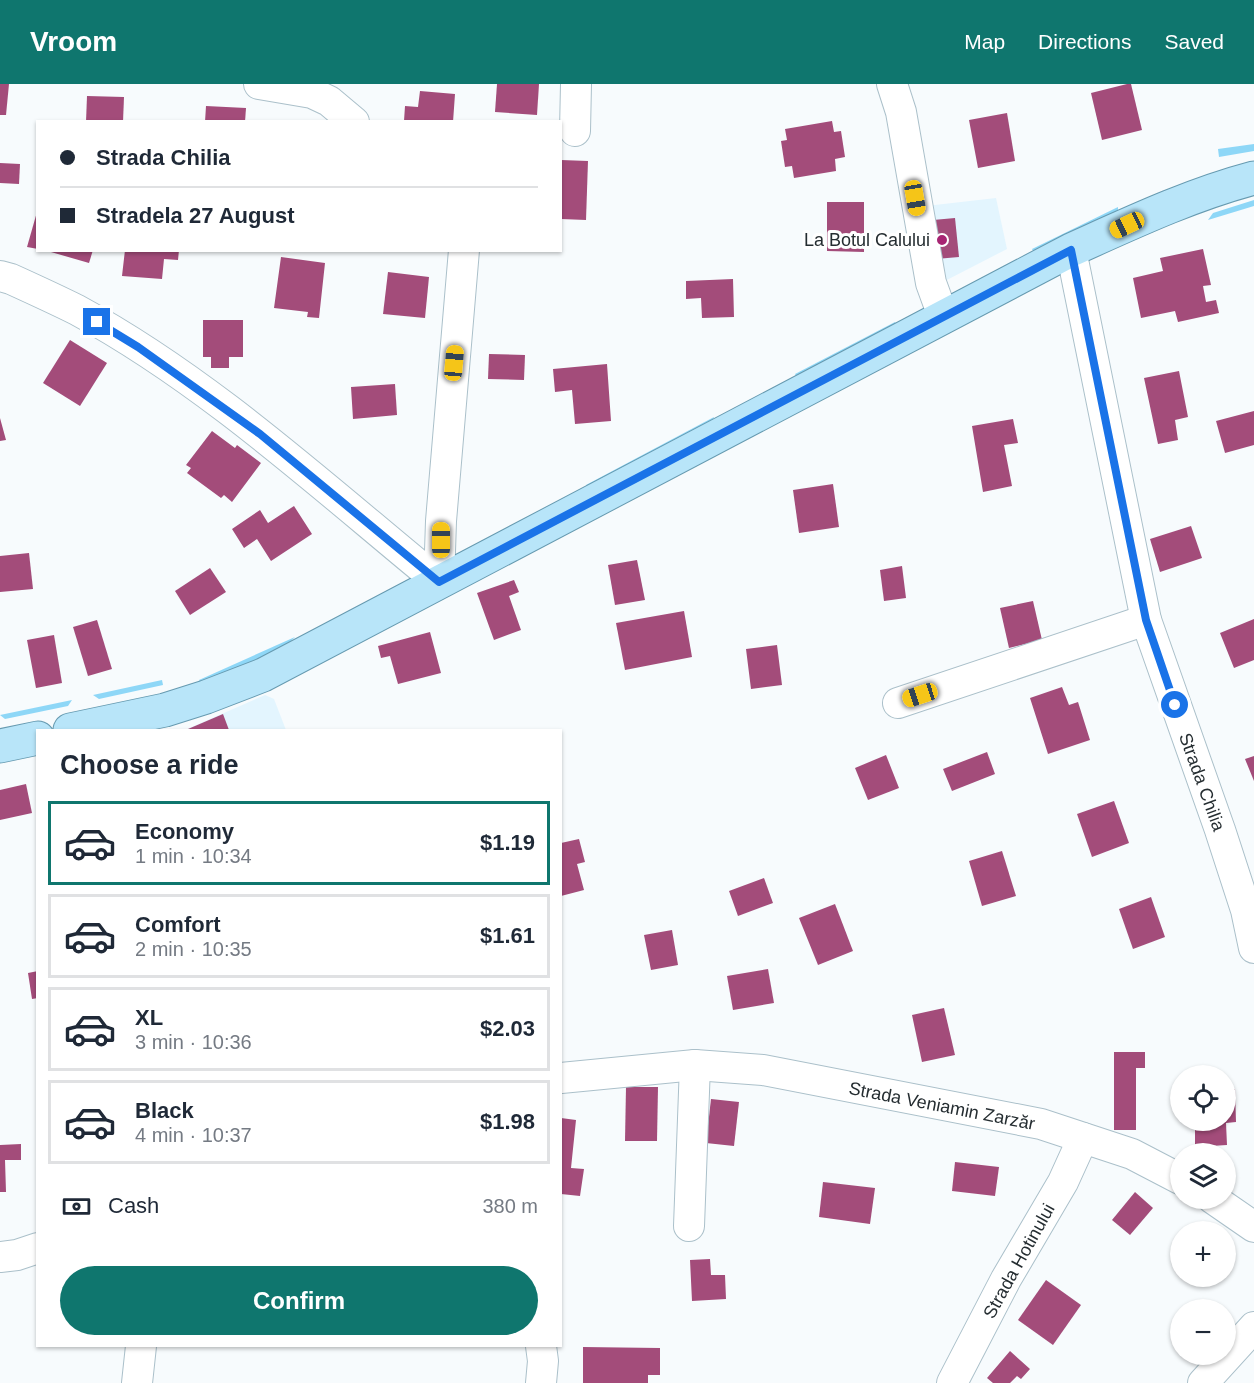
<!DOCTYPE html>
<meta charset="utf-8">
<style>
:root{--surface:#fff;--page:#f2f2f3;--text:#1f2937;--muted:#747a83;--line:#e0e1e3;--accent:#0f766e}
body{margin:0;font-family:Helvetica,sans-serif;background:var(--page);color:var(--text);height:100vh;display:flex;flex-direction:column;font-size:22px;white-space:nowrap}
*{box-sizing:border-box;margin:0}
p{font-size:20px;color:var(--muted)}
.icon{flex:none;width:33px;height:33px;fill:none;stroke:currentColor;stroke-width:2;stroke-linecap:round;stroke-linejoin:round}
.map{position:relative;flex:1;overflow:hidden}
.details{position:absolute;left:36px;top:645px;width:526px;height:618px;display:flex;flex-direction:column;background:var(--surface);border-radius:0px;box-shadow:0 2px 4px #0004}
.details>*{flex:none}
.hud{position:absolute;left:36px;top:36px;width:526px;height:132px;border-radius:0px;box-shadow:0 2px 4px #0004;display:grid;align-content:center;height:132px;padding:0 24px;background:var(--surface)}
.controls{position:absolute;left:1170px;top:981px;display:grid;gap:12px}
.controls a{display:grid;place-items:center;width:66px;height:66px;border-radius:50%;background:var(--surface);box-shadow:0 2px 4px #0004;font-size:30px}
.end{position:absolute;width:27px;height:27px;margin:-14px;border:8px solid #1a73e8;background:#fff;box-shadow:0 0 0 3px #fff}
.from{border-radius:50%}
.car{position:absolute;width:18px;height:36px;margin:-18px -9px;border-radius:8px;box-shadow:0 0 4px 2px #0007;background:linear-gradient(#f5c518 24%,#345 0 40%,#f5c518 0 76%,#345 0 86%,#f5c518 0)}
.hud b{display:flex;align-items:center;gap:21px;height:57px;font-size:22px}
.hud b+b{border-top:2px solid var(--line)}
.hud i{width:15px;height:15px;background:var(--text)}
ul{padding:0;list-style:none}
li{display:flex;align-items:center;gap:18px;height:84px;margin:0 12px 9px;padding:0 12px;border:3px solid var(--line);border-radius:0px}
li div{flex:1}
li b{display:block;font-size:22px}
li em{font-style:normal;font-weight:700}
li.current{border-color:var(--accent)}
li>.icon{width:54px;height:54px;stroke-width:1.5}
h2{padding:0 24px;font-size:27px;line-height:72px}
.pay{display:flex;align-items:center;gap:15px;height:66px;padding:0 24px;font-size:22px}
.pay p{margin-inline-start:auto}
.primary-button{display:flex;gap:12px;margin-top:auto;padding:12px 24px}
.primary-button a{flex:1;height:69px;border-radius:36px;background:var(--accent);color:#fff;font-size:24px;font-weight:700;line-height:69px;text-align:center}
header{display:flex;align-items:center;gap:36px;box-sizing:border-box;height:84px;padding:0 30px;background:var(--accent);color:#fff}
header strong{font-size:28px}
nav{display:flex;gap:33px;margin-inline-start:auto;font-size:21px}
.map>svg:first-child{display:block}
.built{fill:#e3f5fe}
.green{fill:#8ed7f7}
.building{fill:#a34c7a}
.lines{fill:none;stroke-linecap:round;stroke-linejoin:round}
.minor-casing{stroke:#abc0ca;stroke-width:32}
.major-casing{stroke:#669ab0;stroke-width:35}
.minor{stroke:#fff;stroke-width:30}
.major{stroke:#b8e5f9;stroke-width:33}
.route{stroke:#1a73e8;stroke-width:8}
.poi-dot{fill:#a72573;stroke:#fff;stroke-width:2}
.labels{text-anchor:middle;stroke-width:6;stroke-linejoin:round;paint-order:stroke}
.poi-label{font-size:18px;fill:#252d31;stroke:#fff;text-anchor:end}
.street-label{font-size:18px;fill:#252d31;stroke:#fff}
</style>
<header>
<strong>Vroom</strong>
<nav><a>Map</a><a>Directions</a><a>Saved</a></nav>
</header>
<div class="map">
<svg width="1254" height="1299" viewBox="0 0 1254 1299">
<rect width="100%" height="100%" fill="#f7fbfd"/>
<g class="built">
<path d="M996 114 1007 165 939 200 926 122Z"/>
<path d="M265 611 274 615 286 646H185Z"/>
</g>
<g class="green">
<path d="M1254 60V67L1219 73 1218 65Z"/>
<path d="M1254 116V122L1208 136 1213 129Z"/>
<path d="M1118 123V129L1034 169 1032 165Z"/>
<path d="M895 238 898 244 798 296 795 290Z"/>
<path d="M714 333 711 342 589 405 586 401Z"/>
<path d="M295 553 284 564 202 601 199 596Z"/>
<path d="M162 596 163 601 99 615 93 611Z"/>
<path d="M72 616 68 622 5 635 0 631Z"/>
</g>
<g class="building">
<path d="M0 0H9L6 31H0Z"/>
<path d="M497 0H539L537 31 495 28Z"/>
<path d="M1127 0H1131L1142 46 1102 56 1091 9Z"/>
<path d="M420 7 455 10 453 38 404 37 405 22 418 23Z"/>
<path d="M87 12 124 13 123 38H86Z"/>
<path d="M206 22 246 24 245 38H205Z"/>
<path d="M1007 29 1015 77 978 84 969 36Z"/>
<path d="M832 37 834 48 841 47 845 73 835 75 836 87 794 94 792 82 785 83 781 57 787 56 785 45Z"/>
<path d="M561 76 588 77 586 136 561 135Z"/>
<path d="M0 79 20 80 19 100 0 99Z"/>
<path d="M827 118H864V168L827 167Z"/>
<path d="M37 128H38V165L27 163Z"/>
<path d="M955 134 959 173 936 175 933 136Z"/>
<path d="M1203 165 1211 201 1203 202 1206 218 1216 216 1219 229 1178 238 1175 227 1141 234 1133 194 1163 187 1160 174Z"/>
<path d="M44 166H93L89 179Z"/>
<path d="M125 166H179L178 176 164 175 162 195 122 192Z"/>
<path d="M281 173 325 179 319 234 307 233 308 228 274 224Z"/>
<path d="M388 188 429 193 425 234 383 230Z"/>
<path d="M733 195 734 233 702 234 701 214 686 215V197Z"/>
<path d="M203 236H243V273H229V284H211V273H203Z"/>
<path d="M70 256 107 279 80 322 43 299Z"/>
<path d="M489 270 525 271 524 296 488 295Z"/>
<path d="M607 280 611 337 575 340 572 306 555 308 553 285Z"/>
<path d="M1179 287 1188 333 1175 336 1178 356 1158 360 1144 294Z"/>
<path d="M395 300 397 331 353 335 351 303Z"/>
<path d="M1254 327V361L1225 369 1216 337Z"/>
<path d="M0 334 6 356 0 357Z"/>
<path d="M1013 335 1018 359 1004 361 1012 402 983 408 972 342Z"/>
<path d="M212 347 235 364 237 361 261 379 232 418 224 411 221 414 187 389 191 384 186 381Z"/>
<path d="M833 400 839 443 799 449 793 406Z"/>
<path d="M294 422 312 450 271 477 257 455 244 464 232 445 260 426 268 439Z"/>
<path d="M1191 442 1202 474 1160 488 1150 455Z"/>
<path d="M29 469 33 505 0 508V472Z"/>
<path d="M637 476 645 516 615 521 608 481Z"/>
<path d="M902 482 906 514 884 517 880 486Z"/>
<path d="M210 484 226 508 190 531 175 507Z"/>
<path d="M514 496 519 508 509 512 521 546 494 556 477 509Z"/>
<path d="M1033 517 1042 556 1009 564 1000 524Z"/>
<path d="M684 527 692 573 625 586 616 539Z"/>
<path d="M1254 535V576L1234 584 1220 549Z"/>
<path d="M97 536 112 585 88 592 73 543Z"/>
<path d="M430 548 441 589 398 600 390 572 381 574 378 562Z"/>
<path d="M54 551 62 599 36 604 27 556Z"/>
<path d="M777 561 782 601 751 605 746 565Z"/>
<path d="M1062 603 1069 621 1078 618 1090 656 1048 670 1030 614Z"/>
<path d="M223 630 229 646H189L188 645Z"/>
<path d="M987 668 995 690 952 707 943 685Z"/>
<path d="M886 671 899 704 868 716 855 684Z"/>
<path d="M1254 672V697L1245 675Z"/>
<path d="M26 700 32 729 0 736V706Z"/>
<path d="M1114 717 1129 759 1092 773 1077 730Z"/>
<path d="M579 755 585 778 577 780 584 806 561 812V759Z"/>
<path d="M1002 767 1016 812 982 822 969 777Z"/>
<path d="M764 794 773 819 738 832 729 807Z"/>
<path d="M1151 813 1165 853 1133 865 1119 825Z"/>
<path d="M835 820 853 867 818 881 799 834Z"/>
<path d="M672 846 678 881 651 886 644 851Z"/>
<path d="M768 885 774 919 733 926 727 892Z"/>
<path d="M38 887V914L32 915 28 889Z"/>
<path d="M944 924 955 971 922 978 912 931Z"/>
<path d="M1114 968H1145V984H1136V1046H1114Z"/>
<path d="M626 1003H658L657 1057H625Z"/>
<path d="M1226 1005H1235L1236 1038 1226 1039 1227 1061 1195 1063V1036H1226Z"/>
<path d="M711 1015 739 1018 734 1062 706 1059Z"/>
<path d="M561 1034 576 1036 571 1084 584 1085 580 1112 561 1110Z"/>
<path d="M21 1060V1076H5L6 1108H0V1061Z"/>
<path d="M955 1078 999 1083 995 1112 952 1107Z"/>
<path d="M823 1098 875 1104 870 1140 819 1133Z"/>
<path d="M1135 1108 1153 1124 1130 1151 1112 1136Z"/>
<path d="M710 1175 711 1191H725L726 1215 692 1217 690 1176Z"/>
<path d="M1046 1196 1081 1221 1053 1261 1018 1236Z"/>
<path d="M583 1263 660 1264V1291H648V1299H583Z"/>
<path d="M1010 1267 1030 1285 1021 1295 1017 1292 1010 1299H993L987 1294Z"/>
</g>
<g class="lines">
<g class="minor-casing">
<g id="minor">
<path d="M259 0 312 9 329 17 354 38"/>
<path d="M892 0 901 28 931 199 943 232"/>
<path d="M575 47 576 0"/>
<path d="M1071 166 1146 536 1220 746 1246 826 1254 864"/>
<path d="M0 192 11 195C33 205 55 215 77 226 208 297 324 404 439 498"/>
<path d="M439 498 441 437 464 166"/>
<path d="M898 619 1146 536"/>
<path d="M561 994 695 981 763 986 1041 1040 1132 1070 1180 1095"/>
<path d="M1212 1114 1254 1143"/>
<path d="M689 1142 695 981"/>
<path d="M0 1173 17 1171 38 1164"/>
<path d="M137 1299 141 1262"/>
<path d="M541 1299 543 1277 541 1262"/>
<path d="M952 1299 1006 1195 1063 1098 1083 1054"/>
<path d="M1203 1299 1254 1243"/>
</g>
</g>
<g class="major-casing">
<g id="major">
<path d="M70 646 165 626 206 613 263 591 1071 166C1131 139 1190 111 1254 94"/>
<path d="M0 662 38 654"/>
</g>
</g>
<use href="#minor" class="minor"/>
<use href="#major" class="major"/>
</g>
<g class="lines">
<path class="route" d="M97 238 138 263 260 350 439 498 1071 166 1146 536 1175 621"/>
</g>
<circle class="poi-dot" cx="942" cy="156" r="6"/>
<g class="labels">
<g class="poi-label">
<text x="930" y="162">La Botul Calului</text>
</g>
<g class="street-label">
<text transform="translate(1202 698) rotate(70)" y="6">Strada Chilia</text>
<text transform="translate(942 1022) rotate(11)" y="6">Strada Veniamin Zarzăr</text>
<text transform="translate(1019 1177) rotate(-61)" y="6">Strada Hotinului</text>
</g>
</g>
</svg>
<div class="controls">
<a><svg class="icon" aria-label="locate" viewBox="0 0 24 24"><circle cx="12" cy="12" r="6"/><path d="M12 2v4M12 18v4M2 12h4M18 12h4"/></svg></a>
<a><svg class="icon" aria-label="layers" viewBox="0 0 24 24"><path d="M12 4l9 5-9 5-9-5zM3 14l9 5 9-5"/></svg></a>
<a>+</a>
<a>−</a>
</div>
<i class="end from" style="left:1175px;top:621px"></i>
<i class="end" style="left:97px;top:238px"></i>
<i class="car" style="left:915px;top:114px;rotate:170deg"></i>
<i class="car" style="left:1127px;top:141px;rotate:245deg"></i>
<i class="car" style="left:454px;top:279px;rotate:5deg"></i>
<i class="car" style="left:441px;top:456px;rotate:0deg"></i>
<i class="car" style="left:920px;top:611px;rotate:252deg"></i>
<div class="hud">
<b><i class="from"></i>Strada Chilia</b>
<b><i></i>Stradela 27 August</b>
</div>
<section class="details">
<h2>Choose a ride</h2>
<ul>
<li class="current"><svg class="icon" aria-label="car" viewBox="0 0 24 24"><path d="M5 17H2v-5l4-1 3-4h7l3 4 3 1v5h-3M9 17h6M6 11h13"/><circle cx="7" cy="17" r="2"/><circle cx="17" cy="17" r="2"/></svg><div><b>Economy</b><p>1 min · 10:34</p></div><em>$1.19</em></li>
<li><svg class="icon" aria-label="car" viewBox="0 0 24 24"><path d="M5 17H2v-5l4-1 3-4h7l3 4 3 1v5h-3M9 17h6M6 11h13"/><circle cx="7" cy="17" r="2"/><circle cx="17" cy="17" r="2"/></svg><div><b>Comfort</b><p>2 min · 10:35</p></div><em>$1.61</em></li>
<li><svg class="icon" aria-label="car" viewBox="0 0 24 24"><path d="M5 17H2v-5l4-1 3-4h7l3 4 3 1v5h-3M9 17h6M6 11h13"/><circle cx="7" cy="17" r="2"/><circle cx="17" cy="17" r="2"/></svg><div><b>XL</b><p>3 min · 10:36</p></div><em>$2.03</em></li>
<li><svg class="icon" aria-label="car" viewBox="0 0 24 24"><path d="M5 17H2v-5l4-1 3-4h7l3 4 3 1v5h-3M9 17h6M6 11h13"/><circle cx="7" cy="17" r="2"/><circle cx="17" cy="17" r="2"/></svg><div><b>Black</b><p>4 min · 10:37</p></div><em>$1.98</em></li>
</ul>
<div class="pay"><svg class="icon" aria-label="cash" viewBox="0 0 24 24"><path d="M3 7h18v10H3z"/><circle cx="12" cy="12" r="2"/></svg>Cash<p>380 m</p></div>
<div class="primary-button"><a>Confirm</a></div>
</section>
</div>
